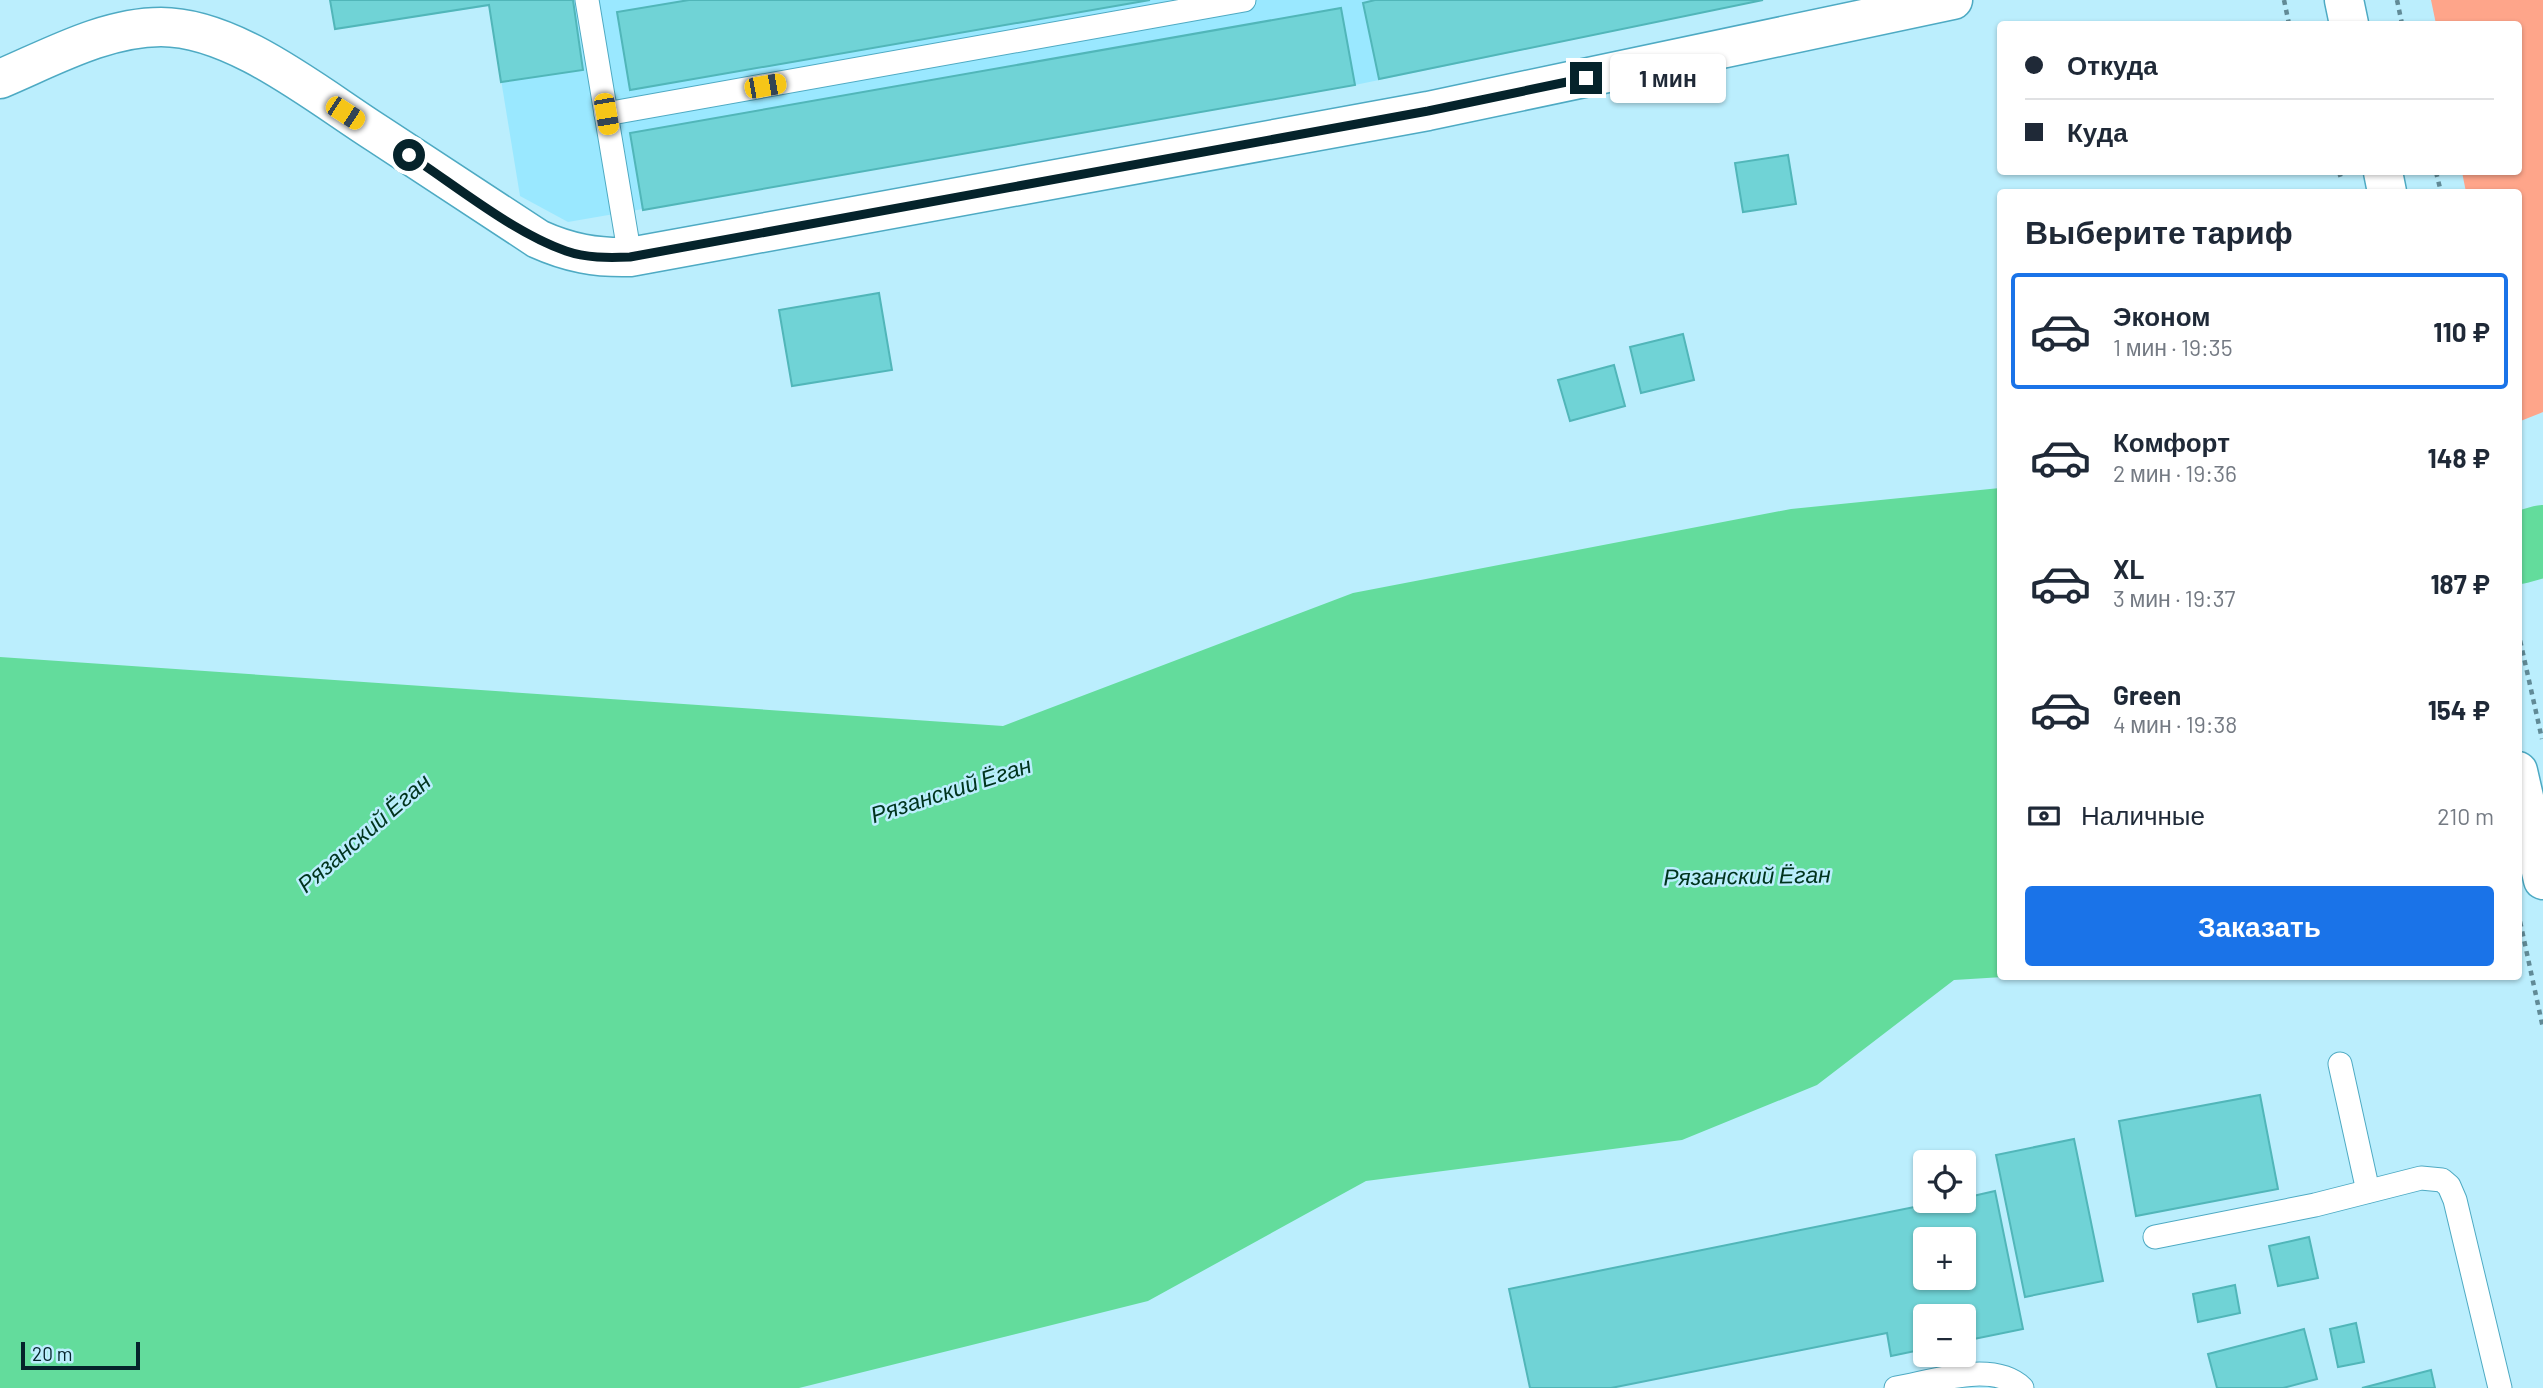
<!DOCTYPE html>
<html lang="ru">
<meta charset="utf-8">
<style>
:root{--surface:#fff;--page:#f6f6f7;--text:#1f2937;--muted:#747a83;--line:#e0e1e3;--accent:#1a73e8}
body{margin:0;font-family:Barlow,sans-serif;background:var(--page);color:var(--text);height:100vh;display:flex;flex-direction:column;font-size:26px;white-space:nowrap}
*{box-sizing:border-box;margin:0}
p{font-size:23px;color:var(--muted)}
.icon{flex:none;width:38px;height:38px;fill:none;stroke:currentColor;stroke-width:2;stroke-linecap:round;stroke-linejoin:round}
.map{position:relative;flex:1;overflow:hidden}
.drawer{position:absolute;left:1997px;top:189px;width:525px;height:791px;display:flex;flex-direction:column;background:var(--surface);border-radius:7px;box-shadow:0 2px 5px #0004}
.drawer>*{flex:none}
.banner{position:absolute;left:1997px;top:21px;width:525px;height:154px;border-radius:7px;box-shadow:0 2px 5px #0004;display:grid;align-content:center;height:154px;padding:0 28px;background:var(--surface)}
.buttons{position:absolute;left:1913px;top:1150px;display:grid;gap:14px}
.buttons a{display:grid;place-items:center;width:63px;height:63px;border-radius:7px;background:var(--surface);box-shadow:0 2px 5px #0004;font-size:35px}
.scale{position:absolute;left:21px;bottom:18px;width:119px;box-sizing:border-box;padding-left:7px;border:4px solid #05232b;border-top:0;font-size:19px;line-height:24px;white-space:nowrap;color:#05232b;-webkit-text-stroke:5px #bbeefd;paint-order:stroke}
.end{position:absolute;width:32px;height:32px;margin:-16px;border:9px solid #05232b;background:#fff;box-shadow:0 0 0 4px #fff}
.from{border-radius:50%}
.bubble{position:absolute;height:49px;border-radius:7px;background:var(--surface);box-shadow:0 2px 5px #0004;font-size:23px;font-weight:700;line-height:49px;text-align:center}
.car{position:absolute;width:21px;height:42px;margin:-21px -10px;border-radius:9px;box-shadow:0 0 5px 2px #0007;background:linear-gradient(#f5c518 24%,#345 0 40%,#f5c518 0 76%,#345 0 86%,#f5c518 0)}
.banner b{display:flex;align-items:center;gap:24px;height:66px;font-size:26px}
.banner b+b{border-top:2px solid var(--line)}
.banner i{width:18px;height:18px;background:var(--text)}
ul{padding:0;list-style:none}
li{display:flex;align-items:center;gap:21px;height:116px;margin:0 14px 10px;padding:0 14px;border:4px solid transparent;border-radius:7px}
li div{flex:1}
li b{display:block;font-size:26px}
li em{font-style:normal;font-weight:700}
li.selected{border-color:var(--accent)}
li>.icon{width:63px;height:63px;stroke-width:1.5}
h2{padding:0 28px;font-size:32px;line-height:84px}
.pay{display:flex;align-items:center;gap:18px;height:77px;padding:0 28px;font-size:26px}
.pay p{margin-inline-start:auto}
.button{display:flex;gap:14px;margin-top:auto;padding:14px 28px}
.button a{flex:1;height:80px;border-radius:7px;background:var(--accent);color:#fff;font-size:28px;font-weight:700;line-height:80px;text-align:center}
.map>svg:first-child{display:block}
.built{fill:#9ae8ff}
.green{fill:#fea58a}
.water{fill:#63dc9c}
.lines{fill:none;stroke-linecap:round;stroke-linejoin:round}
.river{stroke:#63dc9c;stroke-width:72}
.building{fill:#70d3d6;stroke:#51b6b9;stroke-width:2;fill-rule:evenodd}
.service-casing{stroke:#4eaac3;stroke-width:25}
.minor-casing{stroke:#4eaac3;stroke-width:41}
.secondary-casing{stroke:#4eaac3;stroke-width:41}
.path{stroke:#618a96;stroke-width:4.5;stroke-dasharray:5 5;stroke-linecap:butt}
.service{stroke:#fff;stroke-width:23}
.minor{stroke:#fff;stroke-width:38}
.secondary{stroke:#fff;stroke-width:38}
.route{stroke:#05232b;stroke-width:9}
.labels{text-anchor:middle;stroke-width:5;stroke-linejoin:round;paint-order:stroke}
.water-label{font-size:23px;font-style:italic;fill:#00341d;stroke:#bbeefd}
</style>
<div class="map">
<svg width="2543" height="1388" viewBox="0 0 2543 1388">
<rect width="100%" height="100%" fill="#bbeefd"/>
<path class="built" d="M330 0H1763L1355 85 568 222 520 196 489 6 335 29Z"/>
<path class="green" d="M2431 0H2543V412L2518 422V192H2466L2462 172H2518V24H2436Z"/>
<path class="water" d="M2000 488V976L2003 977 1954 980 1817 1085 1682 1140 1366 1181 1148 1301 799 1388H0V657L1003 726 1353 593 1791 509Z"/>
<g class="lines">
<path class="river" d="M2518 548 2543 541"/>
</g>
<g class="building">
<path d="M330 0H573L583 70 501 82 489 5 335 29Z"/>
<path d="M689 0H1150L630 90 617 12Z"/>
<path d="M1375 0H1763L1379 79 1363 3Z"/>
<path d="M1341 8 1355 85 643 210 630 133Z"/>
<path d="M1788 155 1796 204 1743 212 1735 163Z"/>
<path d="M879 293 892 370 792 386 779 310Z"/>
<path d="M1683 334 1694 380 1641 393 1630 347Z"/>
<path d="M1614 365 1625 406 1570 421 1558 380Z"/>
<path d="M2260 1095 2278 1189 2136 1216 2119 1121Z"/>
<path d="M2074 1139 2103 1281 2025 1297 1996 1155Z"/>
<path d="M1995 1191 2023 1329 1964 1341V1316H1925V1349L1891 1356 1887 1333 1611 1388H1530L1509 1289 1949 1200H1964V1198ZM1925 1239H1964V1278H1925Z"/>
<path d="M2309 1237 2318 1278 2278 1286 2269 1246Z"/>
<path d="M2235 1285 2240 1313 2198 1322 2193 1294Z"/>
<path d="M2356 1323 2364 1362 2338 1367 2330 1329Z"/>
<path d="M2304 1329 2317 1379 2283 1388H2217L2208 1354Z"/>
<path d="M2431 1370 2435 1388H2362Z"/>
</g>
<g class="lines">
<g class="service-casing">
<g id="service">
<path d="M587 0 630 257"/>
<path d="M606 114 1244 0"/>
<path d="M2340 1064 2368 1191"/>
<path d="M2155 1237 2315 1205 2421 1178 2442 1180 2449 1186 2455 1200 2500 1388"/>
<path d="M1896 1388C1932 1382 1993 1360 2022 1388"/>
</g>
</g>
<g class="minor-casing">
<path id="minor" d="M0 79C50 58 105 27 161 27 235 27 318 96 378 134 431 169 484 204 538 239 569 253 596 258 630 257L1428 111 1953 0"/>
</g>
<g class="secondary-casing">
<g id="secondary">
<path d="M2344 0 2349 24"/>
<path d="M2383 172 2387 192"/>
<path d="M2518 771 2543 880"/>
</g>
</g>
<g class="path">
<path d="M2284 0 2289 24"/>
<path d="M2397 0 2402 24"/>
<path d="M2339 172 2342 181"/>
<path d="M2436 172 2441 192"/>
<path d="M2518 631 2542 739"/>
<path d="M2518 912 2543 1028"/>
</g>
<use href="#service" class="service"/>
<use href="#minor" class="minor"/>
<use href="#secondary" class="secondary"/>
</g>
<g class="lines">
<path class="route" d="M409 155C456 186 514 233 566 251 586 258 608 258 630 257L1428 111 1586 78"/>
</g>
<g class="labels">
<g class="water-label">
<text transform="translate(951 790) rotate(-18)" y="8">Рязанский Ёган</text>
<text transform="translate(364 833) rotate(-41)" y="8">Рязанский Ёган</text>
<text transform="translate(1747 876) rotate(-1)" y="8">Рязанский Ёган</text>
</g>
</g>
</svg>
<div class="buttons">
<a><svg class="icon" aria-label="locate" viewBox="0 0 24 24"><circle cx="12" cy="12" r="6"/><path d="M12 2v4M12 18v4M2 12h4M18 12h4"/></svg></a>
<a>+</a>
<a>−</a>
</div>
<div class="scale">20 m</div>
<i class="end from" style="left:409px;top:155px"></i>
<i class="end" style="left:1586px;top:78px"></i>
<div class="bubble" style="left:1610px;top:54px;width:116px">1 мин</div>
<i class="car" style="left:765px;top:86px;rotate:80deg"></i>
<i class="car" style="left:345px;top:113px;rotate:123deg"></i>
<i class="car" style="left:606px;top:114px;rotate:170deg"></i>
<div class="banner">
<b><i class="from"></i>Откуда</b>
<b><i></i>Куда</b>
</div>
<section class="drawer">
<h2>Выберите тариф</h2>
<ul>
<li class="selected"><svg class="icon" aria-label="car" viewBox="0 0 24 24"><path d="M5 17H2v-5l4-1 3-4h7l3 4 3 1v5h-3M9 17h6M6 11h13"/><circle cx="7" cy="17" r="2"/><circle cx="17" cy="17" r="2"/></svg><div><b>Эконом</b><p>1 мин · 19:35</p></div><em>110 ₽</em></li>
<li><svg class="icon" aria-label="car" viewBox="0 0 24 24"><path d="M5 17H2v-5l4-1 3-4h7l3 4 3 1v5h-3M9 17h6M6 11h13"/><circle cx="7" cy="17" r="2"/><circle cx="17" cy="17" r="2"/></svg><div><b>Комфорт</b><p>2 мин · 19:36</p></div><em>148 ₽</em></li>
<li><svg class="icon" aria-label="car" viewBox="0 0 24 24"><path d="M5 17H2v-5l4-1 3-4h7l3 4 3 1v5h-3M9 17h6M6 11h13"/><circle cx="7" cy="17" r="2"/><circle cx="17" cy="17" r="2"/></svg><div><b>XL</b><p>3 мин · 19:37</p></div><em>187 ₽</em></li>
<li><svg class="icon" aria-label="car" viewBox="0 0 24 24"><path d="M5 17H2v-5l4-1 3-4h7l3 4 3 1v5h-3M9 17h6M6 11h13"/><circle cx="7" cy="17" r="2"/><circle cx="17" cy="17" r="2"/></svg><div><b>Green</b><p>4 мин · 19:38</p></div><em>154 ₽</em></li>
</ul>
<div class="pay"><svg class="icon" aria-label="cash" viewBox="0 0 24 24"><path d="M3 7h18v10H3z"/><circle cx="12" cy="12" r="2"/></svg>Наличные<p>210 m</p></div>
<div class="button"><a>Заказать</a></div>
</section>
</div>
